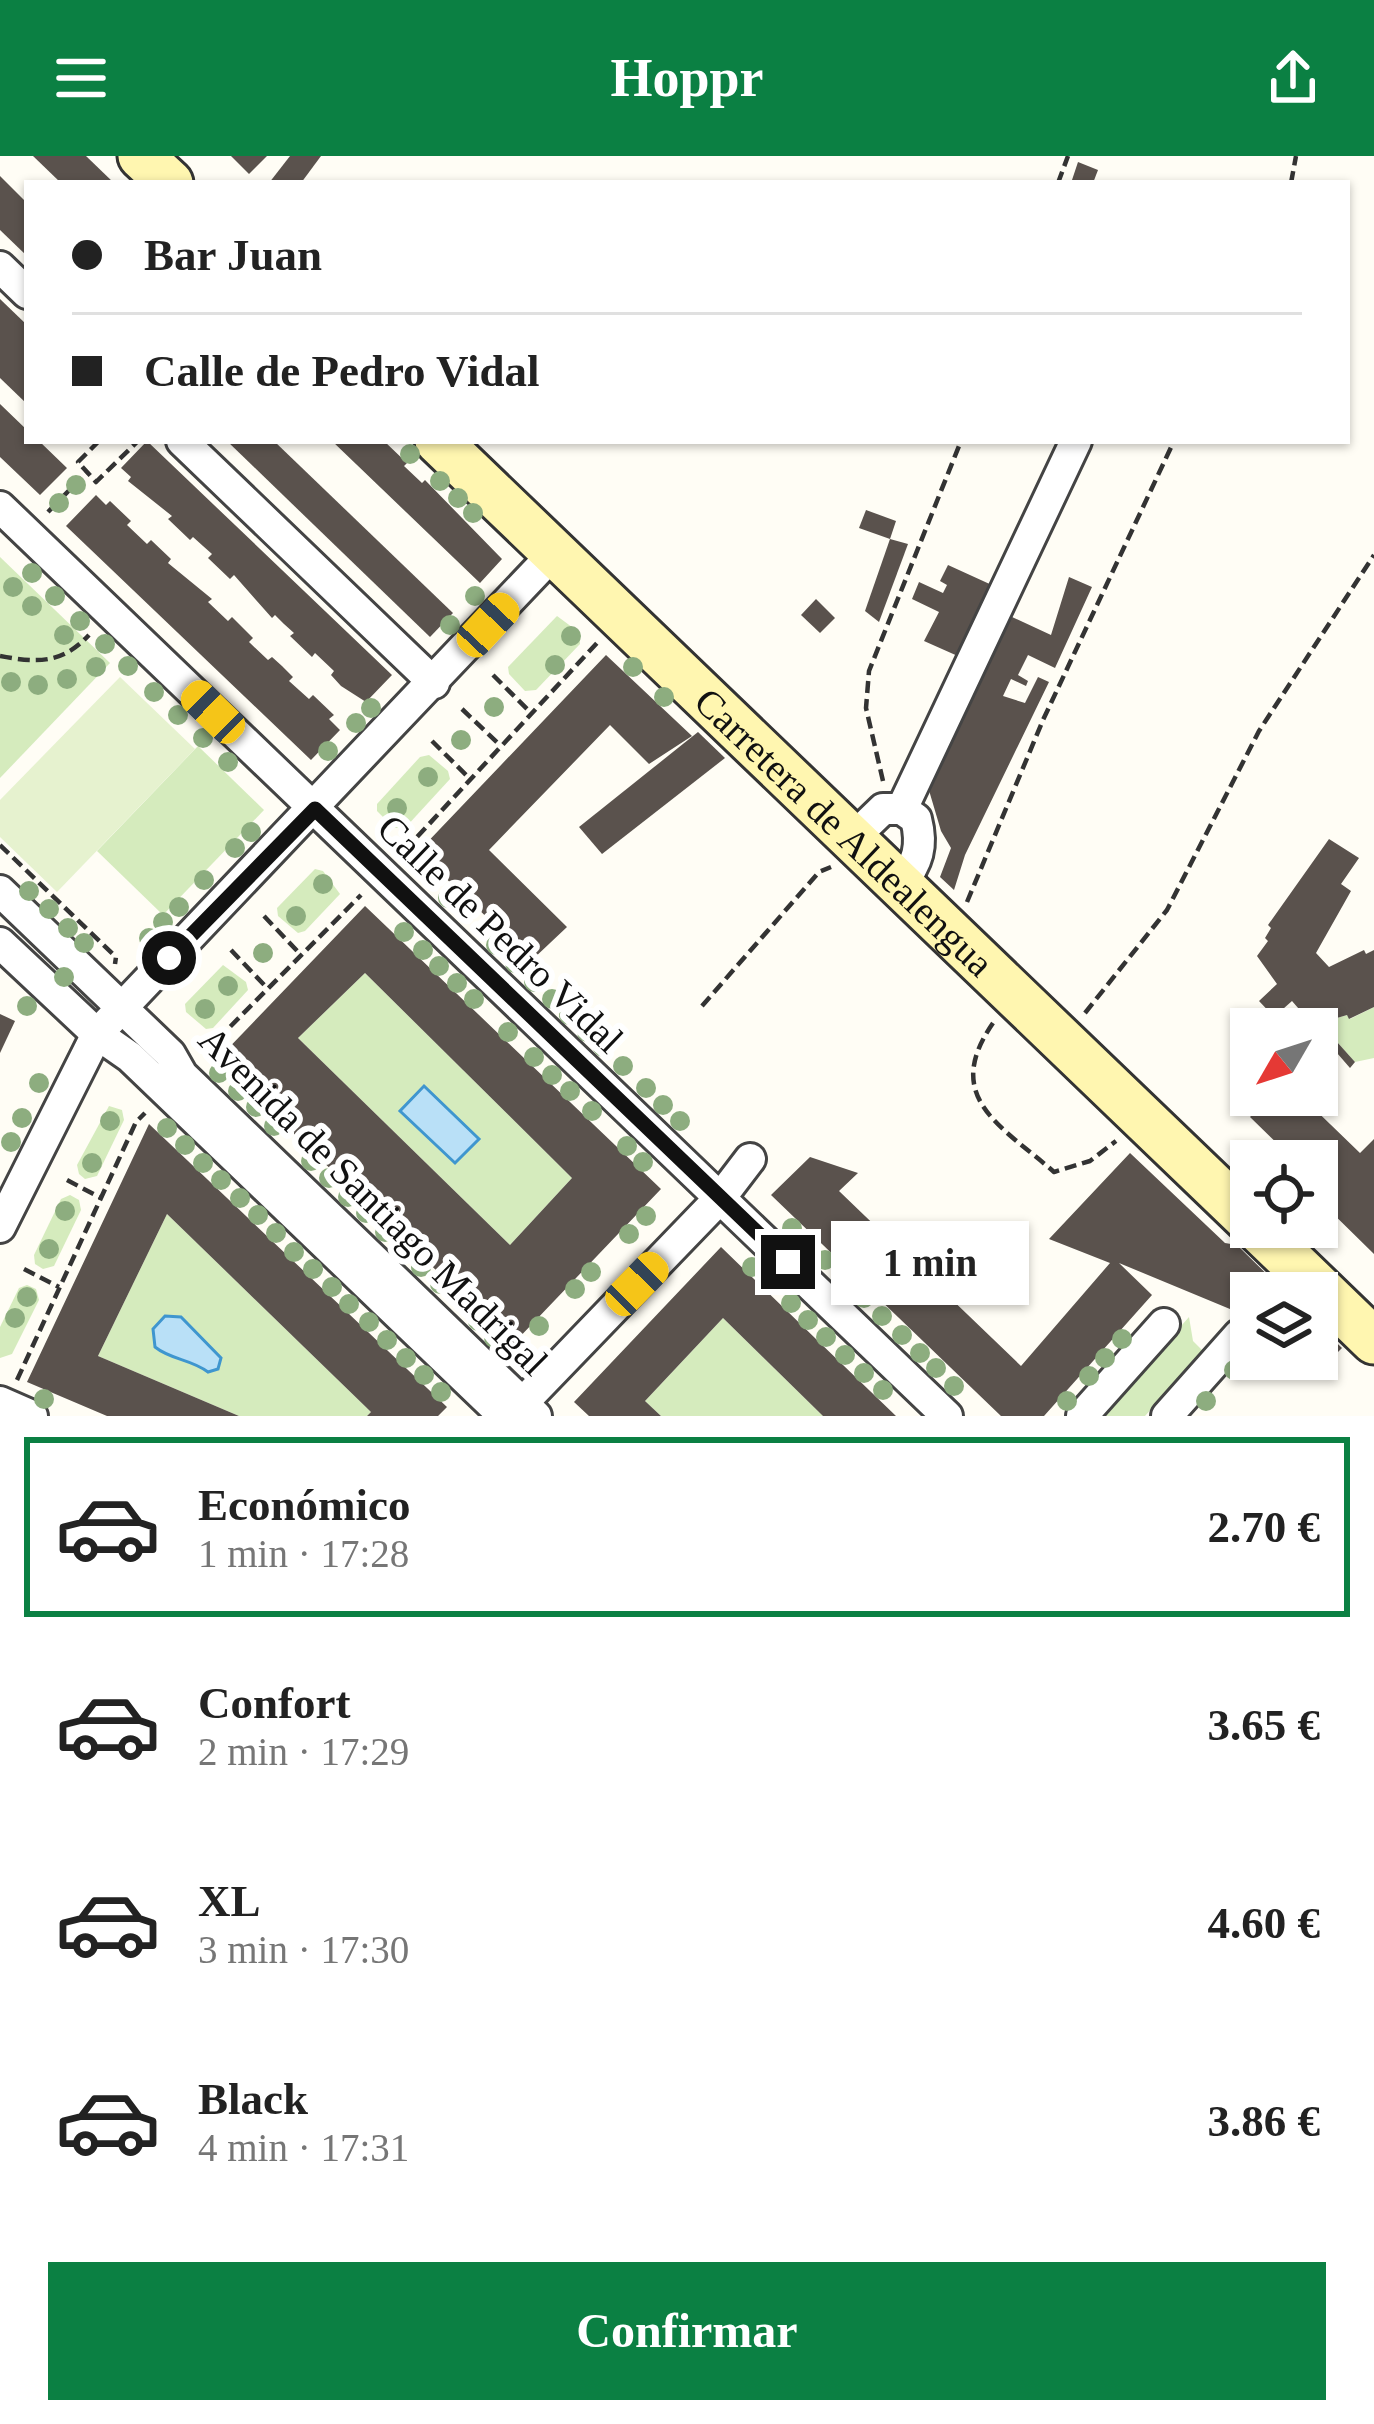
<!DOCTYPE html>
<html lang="es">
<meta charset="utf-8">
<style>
:root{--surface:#fff;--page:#f6f6f6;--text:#222;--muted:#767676;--line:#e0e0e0;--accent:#0b8043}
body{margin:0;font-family:Georgia,serif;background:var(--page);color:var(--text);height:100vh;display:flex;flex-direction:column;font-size:45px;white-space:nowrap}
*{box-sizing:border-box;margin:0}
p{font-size:39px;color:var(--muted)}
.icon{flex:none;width:66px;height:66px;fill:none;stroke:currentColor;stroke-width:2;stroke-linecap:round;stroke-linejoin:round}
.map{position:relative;height:1260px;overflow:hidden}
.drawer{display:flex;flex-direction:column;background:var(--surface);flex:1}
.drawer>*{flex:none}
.guide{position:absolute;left:24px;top:24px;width:1326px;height:264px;border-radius:0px;box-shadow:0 3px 9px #0004;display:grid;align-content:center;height:264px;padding:0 48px;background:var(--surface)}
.needle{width:78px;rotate:231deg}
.fabs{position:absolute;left:1230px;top:852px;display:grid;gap:24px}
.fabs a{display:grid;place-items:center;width:108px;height:108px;border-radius:0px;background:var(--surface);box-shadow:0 3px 9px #0004;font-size:60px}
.end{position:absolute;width:54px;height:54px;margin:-27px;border:15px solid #111;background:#fff;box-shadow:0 0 0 6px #fff}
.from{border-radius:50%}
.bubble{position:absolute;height:84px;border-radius:0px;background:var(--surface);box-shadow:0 3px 9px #0004;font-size:39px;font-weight:800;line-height:84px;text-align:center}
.car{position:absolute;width:36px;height:72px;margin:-36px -18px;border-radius:15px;box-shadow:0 0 9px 3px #0007;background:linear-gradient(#f5c518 24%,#345 0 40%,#f5c518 0 76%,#345 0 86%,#f5c518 0)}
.guide b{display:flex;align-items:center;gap:42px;height:114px;font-size:45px}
.guide b+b{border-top:3px solid var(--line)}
.guide i{width:30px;height:30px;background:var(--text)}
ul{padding:21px 0 0;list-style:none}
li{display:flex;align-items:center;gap:36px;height:180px;margin:0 24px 18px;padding:0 24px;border:6px solid transparent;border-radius:0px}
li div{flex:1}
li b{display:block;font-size:45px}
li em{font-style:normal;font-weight:800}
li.on{border-color:var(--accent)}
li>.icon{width:108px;height:108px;stroke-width:1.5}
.button{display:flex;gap:24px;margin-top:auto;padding:24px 48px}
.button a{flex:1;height:138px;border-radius:0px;background:var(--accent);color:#fff;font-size:48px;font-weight:800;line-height:138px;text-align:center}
header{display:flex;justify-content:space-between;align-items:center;height:156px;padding:0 48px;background:var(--accent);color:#fff;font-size:54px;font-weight:800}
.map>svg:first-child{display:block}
.green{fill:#d5ebbd}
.pitch{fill:#e6f2cf}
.water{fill:#b9e0f7;stroke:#3f96cf;stroke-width:3}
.building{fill:#5a524d;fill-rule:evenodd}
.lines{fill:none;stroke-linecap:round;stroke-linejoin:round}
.street-casing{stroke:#444;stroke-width:36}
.secondary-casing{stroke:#333;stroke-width:51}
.path{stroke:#333;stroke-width:4.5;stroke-dasharray:12 6;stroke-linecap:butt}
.street{stroke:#fff;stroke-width:30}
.secondary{stroke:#fff6b0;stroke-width:45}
.tree{fill:#8dad7f}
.route{stroke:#111;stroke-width:15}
.labels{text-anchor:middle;stroke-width:12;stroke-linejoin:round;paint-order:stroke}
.street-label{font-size:39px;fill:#111;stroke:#fff}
</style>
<header><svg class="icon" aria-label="menu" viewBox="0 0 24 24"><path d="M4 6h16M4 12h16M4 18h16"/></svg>Hoppr<svg class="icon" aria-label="share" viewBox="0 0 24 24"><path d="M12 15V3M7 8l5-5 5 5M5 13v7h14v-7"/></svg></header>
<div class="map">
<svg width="1374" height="1260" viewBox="0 0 1374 1260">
<rect width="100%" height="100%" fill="#fffdf5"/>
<g class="green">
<path d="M0 401 110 507 0 622Z"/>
<path d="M557 460 580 477V488L536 534 525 535 509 518 508 511Z"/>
<path d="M198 590 264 654 163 759 97 695Z"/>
<path d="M429 599 448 615 450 623 405 672H394L377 655V648L420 601Z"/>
<path d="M315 713 323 715 340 738 305 775 298 777 278 760 277 752Z"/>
<path d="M223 809 246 826 248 834 213 872 206 873 186 856 185 848Z"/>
<path d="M365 817 572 1022 510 1089 298 882Z"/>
<path d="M1374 851V902L1355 906 1320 867 1347 859 1350 863Z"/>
<path d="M109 950 122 954 124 964 97 1020 85 1023 79 1018 77 1009Z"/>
<path d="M70 1039 79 1044 81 1054 54 1110 43 1113 35 1108 34 1099 61 1043Z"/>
<path d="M167 1058 371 1256 367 1260H239L98 1200Z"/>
<path d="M27 1129 36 1133 39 1144 12 1198 0 1202V1171L19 1132Z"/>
<path d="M1189 1161 1193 1185 1203 1195 1145 1260H1102Z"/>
<path d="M723 1162 823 1260H661L645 1245Z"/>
</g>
<path class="pitch" d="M120 521 195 593 57 736 0 681V644Z"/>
<g class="water">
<path d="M424 930 479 983 455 1007 400 955Z"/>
<path d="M165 1160 181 1161 221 1202 218 1213 208 1216C191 1203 171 1204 155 1191L153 1173Z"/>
</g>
<g class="building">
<path d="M33 0H86L114 27H61Z"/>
<path d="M231 0H267L249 18Z"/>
<path d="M290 0H321L301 27H269Z"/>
<path d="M1078 6 1098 14 1093 27H1071Z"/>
<path d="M0 20 27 47V100L0 74Z"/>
<path d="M0 143 27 169V248L0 222Z"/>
<path d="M0 248 27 274V285H39L67 312 40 339 0 301Z"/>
<path d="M147 285 392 519 366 546 341 530 331 519 334 515 315 497 312 501 290 480 294 477 284 468 275 459 272 462 234 419 230 423 208 402 212 398 203 390 193 381 190 384 168 363 172 360 128 325 131 321 121 312Z"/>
<path d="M227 285H274L453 457 430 481Z"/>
<path d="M332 285H384L407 307 404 310 422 327 425 324 502 403 480 427Z"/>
<path d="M96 339 106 349 110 345 131 365 127 369 147 388 151 384 171 403 168 407 212 443 208 446 228 465 232 461 253 482 249 486 268 504 272 501 282 510 293 521 289 525 309 543 313 539 334 559 329 563 340 574 311 604 66 370Z"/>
<path d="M866 354 896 365 890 383 859 372Z"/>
<path d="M890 383 908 388 879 466 865 455Z"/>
<path d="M948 409 994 430 960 501 924 485 939 456 912 443 919 426 943 437 947 429 940 425Z"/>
<path d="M1069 421 1092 431 1055 512 1028 499 1018 519 1028 525 1026 530 1011 523 1003 540 1025 547 1038 521 1049 526 965 699 954 734 940 721 951 692 941 675 928 631 1012 461 1051 479Z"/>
<path d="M816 443 835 462 820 477 801 459Z"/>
<path d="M606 499 692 580 649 608 610 569 489 694 567 771 532 804 418 696Z"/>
<path d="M698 576 725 602 602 698 579 671Z"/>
<path d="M1329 683 1359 702 1341 728 1351 735 1316 797 1329 811 1364 794 1366 798 1374 794V851L1349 863 1347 859 1320 867 1355 906 1350 912 1292 845 1274 861 1259 845 1277 828 1257 800 1268 785 1265 782 1271 772 1268 769Z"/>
<path d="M365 750 661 1033 513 1188 217 904ZM365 817 572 1022 510 1089 298 882Z"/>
<path d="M0 858 15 865 0 897Z"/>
<path d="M1271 939H1300L1360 997 1374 983V1098L1317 1042 1324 1034 1317 1027V1005H1295L1250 961Z"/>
<path d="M149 968 447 1251 438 1260H367L371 1256 167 1058 98 1200 239 1260H107L27 1226Z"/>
<path d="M1130 997 1225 1087 1237 1089 1286 1137H1251V1154L1248 1151 1242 1158 1119 1107 1152 1139 1044 1260H1001L771 1039 810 1001 858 1017 839 1035 1021 1210 1110 1107 1049 1083Z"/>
<path d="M721 1091 816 1183 896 1260H823L723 1162 645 1245 661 1260H589L574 1246Z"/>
<path d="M1317 1168 1342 1192 1331 1203 1317 1189Z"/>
</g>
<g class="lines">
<g class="street-casing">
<g id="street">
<path d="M0 111 27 137"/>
<path d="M182 285 434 527"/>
<path d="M0 351 947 1260"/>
<path d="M902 653 1076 285"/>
<path d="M852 683 883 653H902L916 663C923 690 918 707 900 729"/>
<path d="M0 735 170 898 182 919 536 1260"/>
<path d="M0 787 97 878 130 901 504 1260"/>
<path d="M0 1071 97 878 555 396"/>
<path d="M0 1246 32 1260"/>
<path d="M510 1260 721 1041 750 1003"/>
<path d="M1082 1260 1164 1168"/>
<path d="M1167 1260 1239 1179"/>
</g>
</g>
<g class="secondary-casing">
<g id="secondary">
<path d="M141 0 170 27"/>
<path id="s1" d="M438 285 1251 1066"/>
<path d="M1256 1071 1374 1185"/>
</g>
</g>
<g class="path">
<path d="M1058 27 1068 0"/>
<path d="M1291 27 1296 0"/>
<path d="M99 285 78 306 96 326 138 285"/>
<path d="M48 356 86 317"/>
<path d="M0 500C37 507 62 508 89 479"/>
<path d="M493 519 532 558"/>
<path d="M462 553 501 590"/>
<path d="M432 585 470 623"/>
<path d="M883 625 866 552 869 515 961 285"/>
<path d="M0 689 116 801 115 808"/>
<path d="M405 694 597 487"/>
<path d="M967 746 1043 564 1174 285"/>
<path d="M264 760 301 799"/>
<path d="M231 794 268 833"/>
<path d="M702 850 819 716 831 711"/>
<path d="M1085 857 1167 754 1259 575 1374 399"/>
<path d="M993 867C941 942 1002 970 1054 1016L1090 1005 1116 985"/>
<path d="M205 896 361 739"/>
<path d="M67 1024 101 1042"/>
<path d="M24 1113 59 1131"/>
<path d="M17 1224 136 966 145 957"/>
</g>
<use href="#street" class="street"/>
<use href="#secondary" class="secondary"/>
</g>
<g class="tree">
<circle cx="410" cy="298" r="10"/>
<circle cx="440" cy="325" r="10"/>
<circle cx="76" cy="329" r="10"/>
<circle cx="458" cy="342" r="10"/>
<circle cx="59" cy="347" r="10"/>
<circle cx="473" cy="357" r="10"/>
<circle cx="32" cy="417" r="10"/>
<circle cx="13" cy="431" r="10"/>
<circle cx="55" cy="440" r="10"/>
<circle cx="475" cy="440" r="10"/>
<circle cx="32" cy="450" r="10"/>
<circle cx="80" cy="465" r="10"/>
<circle cx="450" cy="469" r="10"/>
<circle cx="64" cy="479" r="10"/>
<circle cx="571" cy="480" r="10"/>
<circle cx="105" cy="488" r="10"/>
<circle cx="555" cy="509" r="10"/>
<circle cx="128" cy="510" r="10"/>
<circle cx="96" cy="511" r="10"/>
<circle cx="633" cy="511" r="10"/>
<circle cx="67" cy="523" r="10"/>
<circle cx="11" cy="526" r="10"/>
<circle cx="38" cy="529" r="10"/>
<circle cx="154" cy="536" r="10"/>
<circle cx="664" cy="541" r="10"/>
<circle cx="494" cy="551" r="10"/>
<circle cx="371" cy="552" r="10"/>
<circle cx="178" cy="559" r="10"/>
<circle cx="356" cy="567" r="10"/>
<circle cx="203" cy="582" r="10"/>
<circle cx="461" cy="584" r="10"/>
<circle cx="328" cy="595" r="10"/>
<circle cx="228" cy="606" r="10"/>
<circle cx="428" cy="621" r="10"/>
<circle cx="397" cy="652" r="10"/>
<circle cx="251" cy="676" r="10"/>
<circle cx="235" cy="692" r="10"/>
<circle cx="204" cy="724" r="10"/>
<circle cx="323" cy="728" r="10"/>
<circle cx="29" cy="735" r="10"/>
<circle cx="448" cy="742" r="10"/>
<circle cx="179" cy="751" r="10"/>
<circle cx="49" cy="753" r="10"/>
<circle cx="465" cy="755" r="10"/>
<circle cx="296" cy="760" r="10"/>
<circle cx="163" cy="766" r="10"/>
<circle cx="68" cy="772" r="10"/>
<circle cx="404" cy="776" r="10"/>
<circle cx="149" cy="782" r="10"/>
<circle cx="84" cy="787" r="10"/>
<circle cx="496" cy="789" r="10"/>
<circle cx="423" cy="794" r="10"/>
<circle cx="263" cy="797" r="10"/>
<circle cx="515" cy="807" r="10"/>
<circle cx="439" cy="810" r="10"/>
<circle cx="64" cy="821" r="10"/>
<circle cx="534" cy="826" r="10"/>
<circle cx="457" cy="827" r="10"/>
<circle cx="228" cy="830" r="10"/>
<circle cx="474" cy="843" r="10"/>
<circle cx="552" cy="843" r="10"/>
<circle cx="27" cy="850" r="10"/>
<circle cx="205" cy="853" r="10"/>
<circle cx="569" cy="859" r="10"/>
<circle cx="508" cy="876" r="10"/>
<circle cx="587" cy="876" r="10"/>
<circle cx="603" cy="891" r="10"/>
<circle cx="534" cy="901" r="10"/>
<circle cx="623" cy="910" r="10"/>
<circle cx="219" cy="917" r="10"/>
<circle cx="552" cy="919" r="10"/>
<circle cx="39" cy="927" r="10"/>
<circle cx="646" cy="932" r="10"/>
<circle cx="238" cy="935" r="10"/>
<circle cx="570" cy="935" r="10"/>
<circle cx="663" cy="949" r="10"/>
<circle cx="256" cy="951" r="10"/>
<circle cx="592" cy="955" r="10"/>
<circle cx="22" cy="962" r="10"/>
<circle cx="110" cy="965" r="10"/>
<circle cx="680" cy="965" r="10"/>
<circle cx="274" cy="970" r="10"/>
<circle cx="167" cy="972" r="10"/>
<circle cx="11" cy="986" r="10"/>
<circle cx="185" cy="989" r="10"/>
<circle cx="627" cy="990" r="10"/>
<circle cx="311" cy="1005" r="10"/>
<circle cx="643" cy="1006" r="10"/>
<circle cx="92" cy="1007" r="10"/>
<circle cx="203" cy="1007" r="10"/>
<circle cx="329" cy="1022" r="10"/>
<circle cx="221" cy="1024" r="10"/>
<circle cx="348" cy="1041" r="10"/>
<circle cx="240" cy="1042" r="10"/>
<circle cx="65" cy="1055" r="10"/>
<circle cx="366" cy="1057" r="10"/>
<circle cx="258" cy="1059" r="10"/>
<circle cx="646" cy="1060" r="10"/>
<circle cx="792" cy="1072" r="10"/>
<circle cx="385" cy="1076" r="10"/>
<circle cx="276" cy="1077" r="10"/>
<circle cx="629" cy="1078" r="10"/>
<circle cx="809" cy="1089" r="10"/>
<circle cx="49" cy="1093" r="10"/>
<circle cx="294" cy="1096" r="10"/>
<circle cx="825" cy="1104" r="10"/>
<circle cx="421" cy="1111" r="10"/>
<circle cx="752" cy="1111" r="10"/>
<circle cx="313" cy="1113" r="10"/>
<circle cx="591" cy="1116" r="10"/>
<circle cx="846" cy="1125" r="10"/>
<circle cx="440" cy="1128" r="10"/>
<circle cx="771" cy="1128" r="10"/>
<circle cx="332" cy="1131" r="10"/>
<circle cx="575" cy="1133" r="10"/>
<circle cx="27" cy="1141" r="10"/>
<circle cx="864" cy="1142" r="10"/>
<circle cx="791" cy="1147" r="10"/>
<circle cx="349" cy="1148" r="10"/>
<circle cx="882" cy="1160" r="10"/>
<circle cx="15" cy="1162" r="10"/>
<circle cx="808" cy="1164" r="10"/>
<circle cx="478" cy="1165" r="10"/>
<circle cx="369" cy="1166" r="10"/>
<circle cx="539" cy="1170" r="10"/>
<circle cx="902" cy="1179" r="10"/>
<circle cx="826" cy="1181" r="10"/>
<circle cx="494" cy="1182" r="10"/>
<circle cx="1122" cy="1183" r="10"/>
<circle cx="387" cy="1184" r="10"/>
<circle cx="920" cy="1197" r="10"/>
<circle cx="845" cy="1199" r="10"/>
<circle cx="406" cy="1202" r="10"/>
<circle cx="1105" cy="1202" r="10"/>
<circle cx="936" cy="1212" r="10"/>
<circle cx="1234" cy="1214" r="10"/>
<circle cx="864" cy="1217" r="10"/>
<circle cx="424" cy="1219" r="10"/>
<circle cx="1089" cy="1220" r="10"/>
<circle cx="954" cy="1230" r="10"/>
<circle cx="883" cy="1234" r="10"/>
<circle cx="441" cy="1236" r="10"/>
<circle cx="44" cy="1243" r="10"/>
<circle cx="1067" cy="1245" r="10"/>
<circle cx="1206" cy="1245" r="10"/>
</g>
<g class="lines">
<path class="route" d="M169 802 315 653 788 1106"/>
</g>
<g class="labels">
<g class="street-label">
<text dy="14" stroke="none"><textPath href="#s1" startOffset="564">Carretera de Aldealengua</textPath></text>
<text transform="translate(501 777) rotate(44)" y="14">Calle de Pedro Vidal</text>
<text transform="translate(374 1044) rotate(45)" y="14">Avenida de Santiago Madrigal</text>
</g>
</g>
</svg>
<div class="fabs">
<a><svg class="needle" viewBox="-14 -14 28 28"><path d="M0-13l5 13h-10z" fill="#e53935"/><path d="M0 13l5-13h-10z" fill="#767676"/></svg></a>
<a><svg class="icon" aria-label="locate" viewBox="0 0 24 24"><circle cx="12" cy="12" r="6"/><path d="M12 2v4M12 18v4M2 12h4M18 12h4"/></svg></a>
<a><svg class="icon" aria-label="layers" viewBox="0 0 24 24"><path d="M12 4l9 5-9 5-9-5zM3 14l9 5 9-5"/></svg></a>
</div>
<i class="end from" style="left:169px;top:802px"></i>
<i class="end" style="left:788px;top:1106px"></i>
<div class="bubble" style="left:831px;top:1065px;width:198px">1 min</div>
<i class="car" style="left:488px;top:469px;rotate:43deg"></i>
<i class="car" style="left:213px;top:556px;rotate:314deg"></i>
<i class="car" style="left:637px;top:1128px;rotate:44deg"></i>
<div class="guide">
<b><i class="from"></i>Bar Juan</b>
<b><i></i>Calle de Pedro Vidal</b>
</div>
</div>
<section class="drawer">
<ul>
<li class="on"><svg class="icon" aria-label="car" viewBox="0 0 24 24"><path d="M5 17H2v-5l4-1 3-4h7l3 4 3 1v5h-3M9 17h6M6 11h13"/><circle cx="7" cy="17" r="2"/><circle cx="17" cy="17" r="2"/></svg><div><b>Económico</b><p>1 min · 17:28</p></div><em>2.70 €</em></li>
<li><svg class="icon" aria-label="car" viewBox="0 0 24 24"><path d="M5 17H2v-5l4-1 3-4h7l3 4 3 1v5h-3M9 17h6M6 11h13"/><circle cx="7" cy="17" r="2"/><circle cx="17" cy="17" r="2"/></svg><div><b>Confort</b><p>2 min · 17:29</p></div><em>3.65 €</em></li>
<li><svg class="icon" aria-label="car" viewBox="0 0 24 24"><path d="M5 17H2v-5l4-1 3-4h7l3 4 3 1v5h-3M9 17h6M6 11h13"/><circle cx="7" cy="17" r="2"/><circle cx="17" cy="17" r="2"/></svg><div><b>XL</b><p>3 min · 17:30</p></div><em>4.60 €</em></li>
<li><svg class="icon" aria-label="car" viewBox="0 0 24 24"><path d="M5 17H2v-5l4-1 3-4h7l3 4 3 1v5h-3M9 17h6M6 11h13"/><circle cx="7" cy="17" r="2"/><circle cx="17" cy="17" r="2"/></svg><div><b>Black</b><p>4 min · 17:31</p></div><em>3.86 €</em></li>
</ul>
<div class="button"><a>Confirmar</a></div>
</section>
